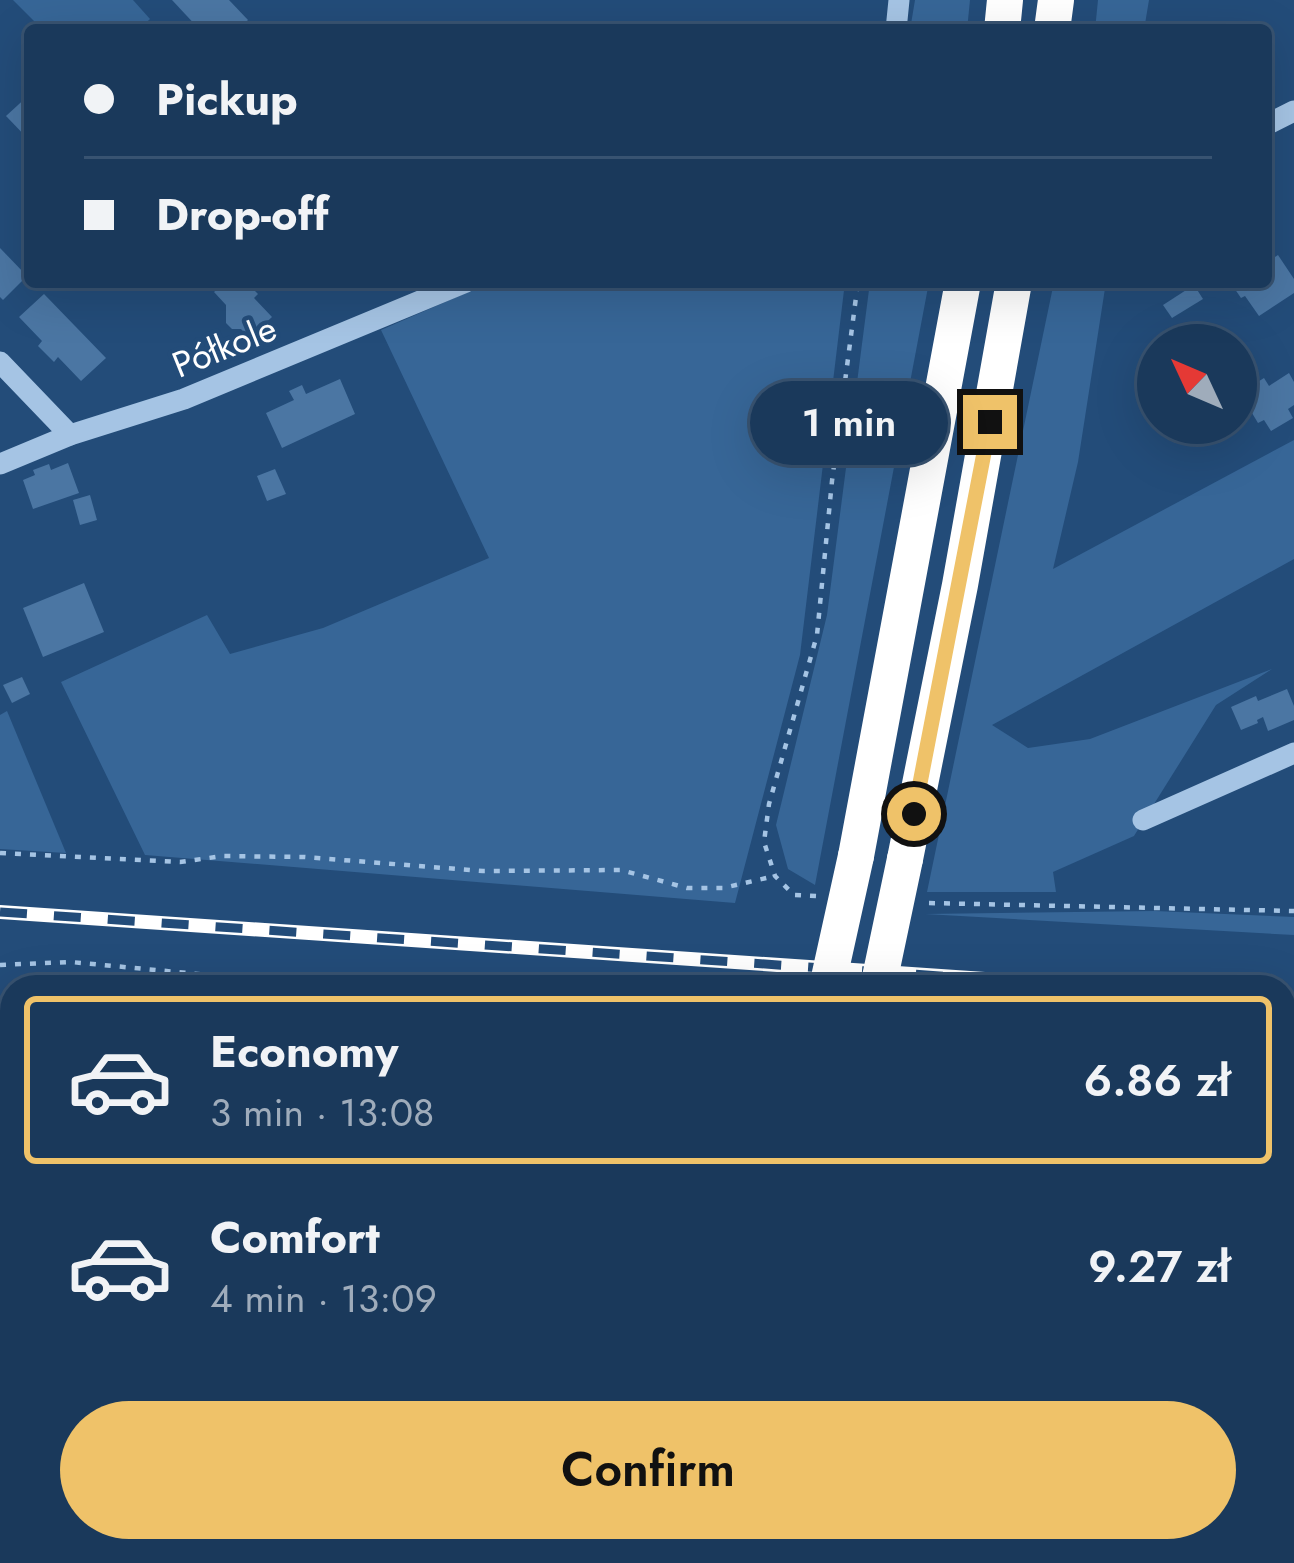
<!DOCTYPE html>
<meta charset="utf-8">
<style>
:root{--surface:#1a395b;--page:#274464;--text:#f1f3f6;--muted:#9facbb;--line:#385371;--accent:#efc269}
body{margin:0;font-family:Jost,sans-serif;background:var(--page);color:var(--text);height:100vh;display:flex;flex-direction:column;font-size:45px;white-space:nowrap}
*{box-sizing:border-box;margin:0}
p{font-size:39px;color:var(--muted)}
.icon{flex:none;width:66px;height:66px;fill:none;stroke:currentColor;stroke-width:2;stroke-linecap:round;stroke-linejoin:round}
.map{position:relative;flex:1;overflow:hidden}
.side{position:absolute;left:0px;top:975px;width:1296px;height:588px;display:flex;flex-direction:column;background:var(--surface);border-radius:36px 36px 0 0;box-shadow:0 12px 48px #0002,0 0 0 3px var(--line)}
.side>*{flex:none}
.top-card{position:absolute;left:24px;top:24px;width:1248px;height:264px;border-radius:12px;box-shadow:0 12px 48px #0002,0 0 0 3px var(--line);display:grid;align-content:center;height:264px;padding:0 60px;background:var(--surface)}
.needle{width:78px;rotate:314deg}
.fabs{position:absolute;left:1137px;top:324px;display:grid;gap:24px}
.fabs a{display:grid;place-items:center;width:120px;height:120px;border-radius:50%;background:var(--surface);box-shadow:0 12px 48px #0002,0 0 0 3px var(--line);font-size:60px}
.end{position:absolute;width:54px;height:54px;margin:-27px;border:15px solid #efc269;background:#111;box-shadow:0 0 0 6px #111}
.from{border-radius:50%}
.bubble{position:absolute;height:84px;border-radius:42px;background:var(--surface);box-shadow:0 12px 48px #0002,0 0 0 3px var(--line);font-size:39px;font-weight:600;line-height:84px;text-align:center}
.top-card b{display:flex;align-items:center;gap:42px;height:114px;font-size:45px}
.top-card b+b{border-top:3px solid var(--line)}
.top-card i{width:30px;height:30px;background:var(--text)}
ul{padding:21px 0 0;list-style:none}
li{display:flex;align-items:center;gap:36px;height:168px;margin:0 24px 18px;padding:0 36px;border:6px solid transparent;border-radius:12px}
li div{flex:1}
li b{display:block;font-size:45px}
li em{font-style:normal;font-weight:600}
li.on{border-color:var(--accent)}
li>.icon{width:108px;height:108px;stroke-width:1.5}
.action{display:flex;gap:24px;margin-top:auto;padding:24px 60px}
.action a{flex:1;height:138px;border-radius:72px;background:var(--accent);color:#111;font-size:48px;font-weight:600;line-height:138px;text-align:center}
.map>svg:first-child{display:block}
.green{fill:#376697}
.building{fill:#4b76a3}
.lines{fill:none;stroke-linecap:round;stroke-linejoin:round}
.path{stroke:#a5c4e4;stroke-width:4.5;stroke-dasharray:6 9;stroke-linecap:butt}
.minor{stroke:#a5c4e4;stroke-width:21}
.highway{stroke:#fff;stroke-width:36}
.rail-casing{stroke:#fff;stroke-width:14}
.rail{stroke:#234c79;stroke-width:9;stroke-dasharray:27;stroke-linecap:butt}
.highway-bridge{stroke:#fff;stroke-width:36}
.route{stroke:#efc269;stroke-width:15}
.labels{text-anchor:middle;stroke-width:9;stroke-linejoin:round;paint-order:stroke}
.street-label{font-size:36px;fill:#fff;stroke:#234c79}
</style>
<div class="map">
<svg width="1294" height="1563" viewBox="0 0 1294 1563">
<rect width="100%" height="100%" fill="#234c79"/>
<g class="green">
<path d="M13 0H133L150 19 138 30H43Z"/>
<path d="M915 0H970L967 30H910Z"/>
<path d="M1098 0H1149L1144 30H1095Z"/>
<path d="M491 282H845L800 655 735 903 145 855 61 682 207 615 230 654 323 628 489 558 381 330Z"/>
<path d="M870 282H929L815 885 788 869 776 825 827 615Z"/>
<path d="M1054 282H1106L1078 462 1053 569 1294 440V559L992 725 1028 748 1090 739 1272 669 1216 705 1134 836 1053 872 1056 892H927Z"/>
<path d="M7 711 66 853 0 849V715Z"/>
<path d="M1155 911 1294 917V935L925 914Z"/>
<path d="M1284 1108H1294V1287L1284 1309Z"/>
<path d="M973 1551H1250L1253 1563H976Z"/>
</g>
<g class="building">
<path d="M172 0H229L248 20 237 30H200Z"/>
<path d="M30 94V141L6 116Z"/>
<path d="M0 248 27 276 3 300 0 297Z"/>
<path d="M1278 255 1294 279V293L1259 316 1245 296 1241 298 1230 282H1266V263Z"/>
<path d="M225 282H246L258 294 254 298 272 317 249 338 241 329H232L226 323V305L214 292Z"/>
<path d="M1194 285 1203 299 1172 318 1163 305Z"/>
<path d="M44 294 106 358 81 381 58 357 54 362 38 346 42 341 19 317Z"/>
<path d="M1289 373 1294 382V405L1288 409 1293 418 1271 431 1264 420 1258 423 1240 393 1264 378 1269 386Z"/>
<path d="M340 379 355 414 282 448 266 413 294 400 289 391 302 385 306 394Z"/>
<path d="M68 463 79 493 33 509 23 480 35 475 33 470 49 464 51 470Z"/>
<path d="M275 469 286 494 267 501 257 476Z"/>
<path d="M90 495 97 520 80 525 73 500Z"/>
<path d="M84 583 104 632 43 657 23 608Z"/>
<path d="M22 677 30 694 12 703 3 685Z"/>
<path d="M1287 689 1294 706V720L1268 731 1263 717 1257 720 1258 723 1241 730 1231 707 1256 696 1258 701Z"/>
<path d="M12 1142V1194L0 1196V1144Z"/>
<path d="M12 1454V1511L5 1515 0 1506V1460Z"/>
<path d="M301 1551H368L339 1563H306Z"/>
</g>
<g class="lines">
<g class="path">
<path d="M0 853 180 862 223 856 304 857 483 871 621 870 687 888H723L775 876"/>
<path d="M816 896 794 895 775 876 764 842 769 804 817 635 832 481 858 282"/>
<path d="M929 903 1294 911"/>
<path d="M0 965 71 962 335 987"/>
<path d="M0 1387 12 1382"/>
</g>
<g class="minor">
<path d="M896 30 899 0"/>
<path d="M1266 125 1294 111"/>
<path d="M0 362 70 435"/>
<path d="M0 464 70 435 184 399 466 282"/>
<path d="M1143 820 1294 753"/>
<path d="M1284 1099H1294"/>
</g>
<g class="highway">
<path d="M1002 30 1005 0"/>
<path d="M1052 30 1056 0"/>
<path d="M856 856 963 282"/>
<path d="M905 859 960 585 1014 282"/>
<path d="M698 1563 701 1551"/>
<path d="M751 1563 754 1551"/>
</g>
<g class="rail-casing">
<g id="rail">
<path d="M0 912 1102 987"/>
<path d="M1284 999 1294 1000"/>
</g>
</g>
<use href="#rail" class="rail"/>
<g class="highway-bridge">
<path d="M827 987 856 856"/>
<path d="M878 987 905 859"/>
</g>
</g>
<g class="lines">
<path class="route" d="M914 814 990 422"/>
</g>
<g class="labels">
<g class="street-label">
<text transform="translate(224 346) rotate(-22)" y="13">Półkole</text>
</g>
</g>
</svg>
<div class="fabs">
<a><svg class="needle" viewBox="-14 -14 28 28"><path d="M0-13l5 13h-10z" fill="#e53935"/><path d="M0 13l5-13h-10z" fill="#9facbb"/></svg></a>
</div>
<i class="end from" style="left:914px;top:814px"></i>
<i class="end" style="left:990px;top:422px"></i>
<div class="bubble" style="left:750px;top:381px;width:198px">1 min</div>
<div class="top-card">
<b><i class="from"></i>Pickup</b>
<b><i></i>Drop-off</b>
</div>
<section class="side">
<ul>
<li class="on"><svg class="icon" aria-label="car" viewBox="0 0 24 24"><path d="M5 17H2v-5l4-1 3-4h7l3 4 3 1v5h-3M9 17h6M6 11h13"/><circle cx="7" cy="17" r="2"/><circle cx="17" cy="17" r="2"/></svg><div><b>Economy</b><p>3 min · 13:08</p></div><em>6.86 zł</em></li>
<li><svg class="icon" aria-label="car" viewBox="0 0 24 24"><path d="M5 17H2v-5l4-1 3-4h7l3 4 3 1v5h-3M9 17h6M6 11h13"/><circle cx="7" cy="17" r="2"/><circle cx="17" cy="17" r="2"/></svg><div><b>Comfort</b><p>4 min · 13:09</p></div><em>9.27 zł</em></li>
</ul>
<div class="action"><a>Confirm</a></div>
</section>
</div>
